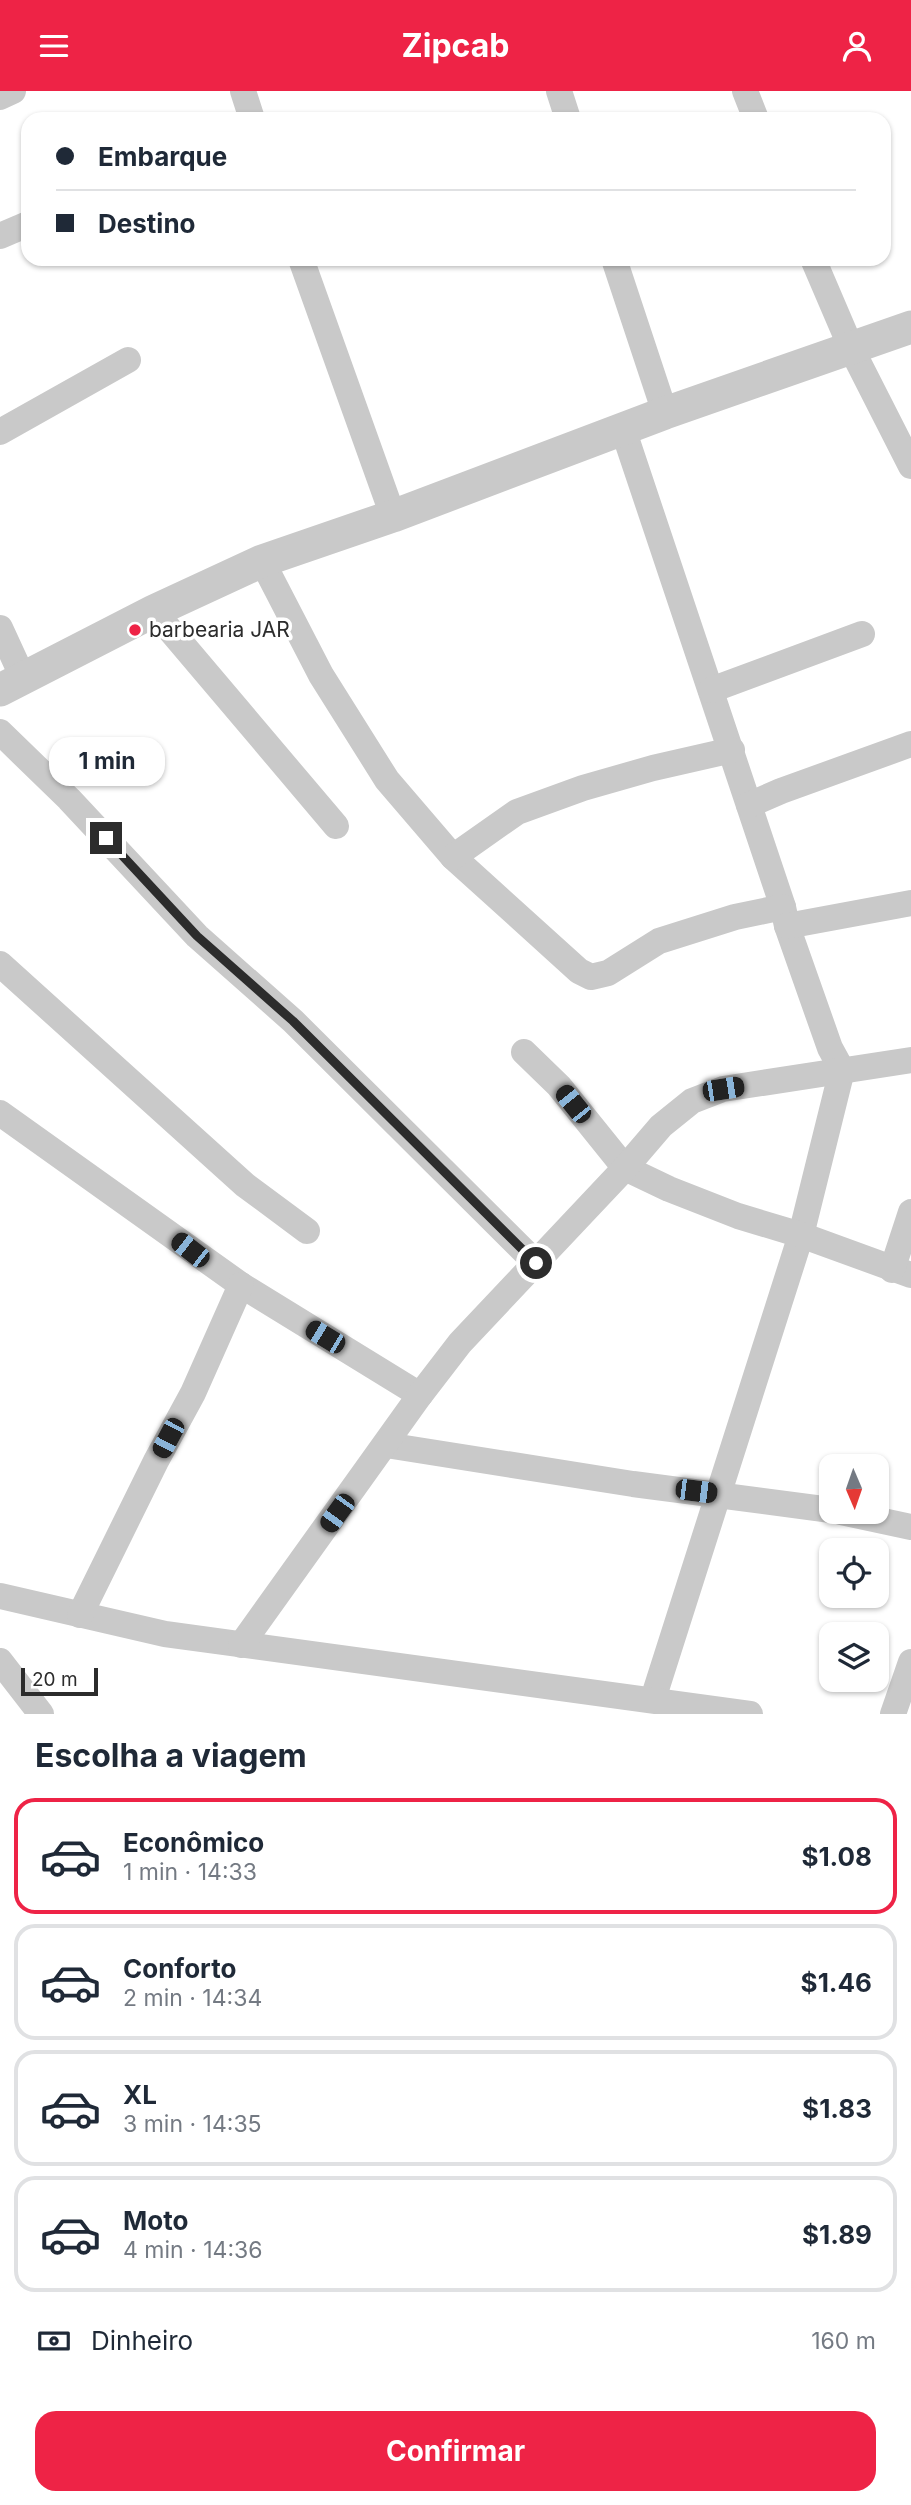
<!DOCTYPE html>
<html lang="pt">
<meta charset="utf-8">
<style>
:root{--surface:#fff;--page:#f6f6f7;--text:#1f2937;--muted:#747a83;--line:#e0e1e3;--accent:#ee2346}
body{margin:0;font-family:Inter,sans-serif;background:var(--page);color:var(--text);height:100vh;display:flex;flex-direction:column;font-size:26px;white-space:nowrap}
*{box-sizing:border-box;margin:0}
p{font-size:23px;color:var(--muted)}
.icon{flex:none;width:38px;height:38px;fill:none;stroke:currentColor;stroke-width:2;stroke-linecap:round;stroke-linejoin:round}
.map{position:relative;height:1623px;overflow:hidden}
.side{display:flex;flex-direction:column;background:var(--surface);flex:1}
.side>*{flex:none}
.banner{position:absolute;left:21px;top:21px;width:870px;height:154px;border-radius:21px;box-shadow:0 2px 5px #0004;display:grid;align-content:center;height:154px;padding:0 35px;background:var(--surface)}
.needle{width:46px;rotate:178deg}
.controls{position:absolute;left:819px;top:1363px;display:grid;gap:14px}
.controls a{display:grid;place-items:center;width:70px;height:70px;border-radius:14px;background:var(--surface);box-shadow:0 2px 5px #0004;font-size:35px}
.scale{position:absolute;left:21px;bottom:18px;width:77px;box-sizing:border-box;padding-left:7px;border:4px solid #2c2c2c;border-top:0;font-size:19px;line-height:24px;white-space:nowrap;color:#2c2c2c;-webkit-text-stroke:5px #fff;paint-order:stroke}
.end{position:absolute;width:32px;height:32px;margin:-16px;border:9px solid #2c2c2c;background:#fff;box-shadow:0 0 0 4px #fff}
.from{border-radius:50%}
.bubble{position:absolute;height:49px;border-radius:21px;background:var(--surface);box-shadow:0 2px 5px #0004;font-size:23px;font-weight:700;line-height:49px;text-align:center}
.car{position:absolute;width:21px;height:42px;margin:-21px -10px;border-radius:9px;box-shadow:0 0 5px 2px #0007;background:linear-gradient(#222 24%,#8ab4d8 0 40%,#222 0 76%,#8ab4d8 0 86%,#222 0)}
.banner b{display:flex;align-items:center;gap:24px;height:66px;font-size:26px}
.banner b+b{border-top:2px solid var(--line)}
.banner i{width:18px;height:18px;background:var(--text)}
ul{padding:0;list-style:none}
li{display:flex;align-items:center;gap:21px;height:116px;margin:0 14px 10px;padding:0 21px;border:4px solid var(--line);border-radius:21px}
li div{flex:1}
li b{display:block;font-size:26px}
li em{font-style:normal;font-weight:700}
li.active{border-color:var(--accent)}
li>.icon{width:63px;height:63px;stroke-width:1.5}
h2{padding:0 35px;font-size:32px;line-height:84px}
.pay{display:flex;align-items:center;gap:18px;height:77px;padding:0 35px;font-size:26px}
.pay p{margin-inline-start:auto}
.action{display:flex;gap:14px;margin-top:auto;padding:14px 35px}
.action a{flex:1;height:80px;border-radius:21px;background:var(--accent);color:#fff;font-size:28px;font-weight:700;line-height:80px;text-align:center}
header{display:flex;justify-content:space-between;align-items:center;height:91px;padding:0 35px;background:var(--accent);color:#fff;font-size:32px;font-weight:700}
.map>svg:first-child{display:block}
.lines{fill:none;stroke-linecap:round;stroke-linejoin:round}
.minor{stroke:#c9c9c9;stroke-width:26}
.tertiary{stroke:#c9c9c9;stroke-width:33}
.route{stroke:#2c2c2c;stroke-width:9}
.poi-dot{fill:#ee2346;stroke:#fff;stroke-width:2.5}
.labels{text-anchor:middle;stroke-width:7;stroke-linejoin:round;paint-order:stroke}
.poi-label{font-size:21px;fill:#2c2c2c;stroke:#fff;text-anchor:start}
</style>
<header><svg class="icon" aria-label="menu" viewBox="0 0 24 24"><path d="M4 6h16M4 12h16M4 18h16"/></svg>Zipcab<svg class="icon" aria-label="person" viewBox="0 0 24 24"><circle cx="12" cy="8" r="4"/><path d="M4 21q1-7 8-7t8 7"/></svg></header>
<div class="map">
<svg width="911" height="1623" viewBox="0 0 911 1623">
<rect width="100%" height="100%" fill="#fff"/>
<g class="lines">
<g class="minor">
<path d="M243 0 252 28"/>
<path d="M559 0 568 28"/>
<path d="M745 0 756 28"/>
<path d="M0 6 13 0"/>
<path d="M0 145 28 133"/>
<path d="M301 168 393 425"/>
<path d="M614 168 665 322"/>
<path d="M813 168 852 259 911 375"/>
<path d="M623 338 783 816 787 835 830 957 842 979 801 1144 653 1608"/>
<path d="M0 341 128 269"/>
<path d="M262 470 321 584 387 689 453 766 579 880 591 886 608 882 659 850 735 826 783 816"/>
<path d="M154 520 336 735"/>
<path d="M0 537 23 587"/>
<path d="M711 599 862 543"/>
<path d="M0 641 69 708 197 845 293 930 536 1172"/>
<path d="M749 714 781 700 911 653"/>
<path d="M453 766 517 721 583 697 653 677 732 659"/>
<path d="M787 835 911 812"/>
<path d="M0 873 245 1094 307 1140"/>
<path d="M524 961 559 995 625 1077 669 1098 738 1125 801 1144 911 1184"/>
<path d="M0 1022 241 1194 420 1304"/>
<path d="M892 1179 911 1121"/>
<path d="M386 1354 633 1393 831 1419"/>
<path d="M841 1421 911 1436"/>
<path d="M0 1505 165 1543 750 1623"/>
<path d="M80 1524 156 1370 193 1302 241 1194"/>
<path d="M241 1554 420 1304 460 1252 625 1077 661 1035 692 1010 723 998 911 969"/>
<path d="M0 1570 41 1623"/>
<path d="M893 1623 911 1571"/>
</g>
<path class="tertiary" d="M0 599 154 520 262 470 393 425 665 322 911 236"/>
</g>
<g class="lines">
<path class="route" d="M106 747 197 845 293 930 536 1172"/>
</g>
<circle class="poi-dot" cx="135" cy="539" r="7"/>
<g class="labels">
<g class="poi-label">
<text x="149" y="546">barbearia JAR</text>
</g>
</g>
</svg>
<div class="controls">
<a><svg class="needle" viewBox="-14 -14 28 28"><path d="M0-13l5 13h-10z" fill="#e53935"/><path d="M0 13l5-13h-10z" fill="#747a83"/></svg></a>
<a><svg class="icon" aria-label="locate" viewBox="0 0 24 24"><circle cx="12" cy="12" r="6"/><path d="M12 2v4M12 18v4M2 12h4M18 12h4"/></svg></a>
<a><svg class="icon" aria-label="layers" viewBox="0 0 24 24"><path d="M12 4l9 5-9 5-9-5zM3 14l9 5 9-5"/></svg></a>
</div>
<div class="scale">20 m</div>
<i class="end from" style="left:536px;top:1172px"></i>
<i class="end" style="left:106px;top:747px"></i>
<div class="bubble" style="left:49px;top:646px;width:116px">1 min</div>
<i class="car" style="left:723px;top:998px;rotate:81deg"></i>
<i class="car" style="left:573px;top:1013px;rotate:321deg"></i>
<i class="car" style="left:190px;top:1159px;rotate:308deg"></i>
<i class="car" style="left:325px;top:1246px;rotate:301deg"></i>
<i class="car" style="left:168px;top:1347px;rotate:208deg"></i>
<i class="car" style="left:696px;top:1400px;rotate:97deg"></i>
<i class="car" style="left:337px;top:1422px;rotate:216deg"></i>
<div class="banner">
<b><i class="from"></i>Embarque</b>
<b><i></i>Destino</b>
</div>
</div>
<section class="side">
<h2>Escolha a viagem</h2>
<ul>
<li class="active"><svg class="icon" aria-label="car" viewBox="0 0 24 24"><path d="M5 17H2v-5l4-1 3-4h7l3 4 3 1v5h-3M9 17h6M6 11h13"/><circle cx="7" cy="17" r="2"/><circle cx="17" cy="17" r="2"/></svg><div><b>Econômico</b><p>1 min · 14:33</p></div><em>$1.08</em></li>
<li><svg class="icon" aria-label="car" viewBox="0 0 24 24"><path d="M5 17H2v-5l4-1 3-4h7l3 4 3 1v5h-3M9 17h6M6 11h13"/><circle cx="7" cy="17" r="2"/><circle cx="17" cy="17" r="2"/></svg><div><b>Conforto</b><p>2 min · 14:34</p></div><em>$1.46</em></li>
<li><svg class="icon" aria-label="car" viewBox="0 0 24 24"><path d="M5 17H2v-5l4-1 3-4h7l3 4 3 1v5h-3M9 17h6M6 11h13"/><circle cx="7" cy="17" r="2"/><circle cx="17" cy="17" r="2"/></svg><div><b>XL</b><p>3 min · 14:35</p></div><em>$1.83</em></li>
<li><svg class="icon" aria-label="car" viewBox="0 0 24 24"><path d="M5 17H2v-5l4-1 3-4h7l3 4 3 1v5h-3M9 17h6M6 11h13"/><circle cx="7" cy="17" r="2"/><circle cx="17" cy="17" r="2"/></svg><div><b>Moto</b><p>4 min · 14:36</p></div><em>$1.89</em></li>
</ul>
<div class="pay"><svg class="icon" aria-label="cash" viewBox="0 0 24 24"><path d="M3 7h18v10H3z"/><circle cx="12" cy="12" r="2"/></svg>Dinheiro<p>160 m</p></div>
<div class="action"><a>Confirmar</a></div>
</section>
